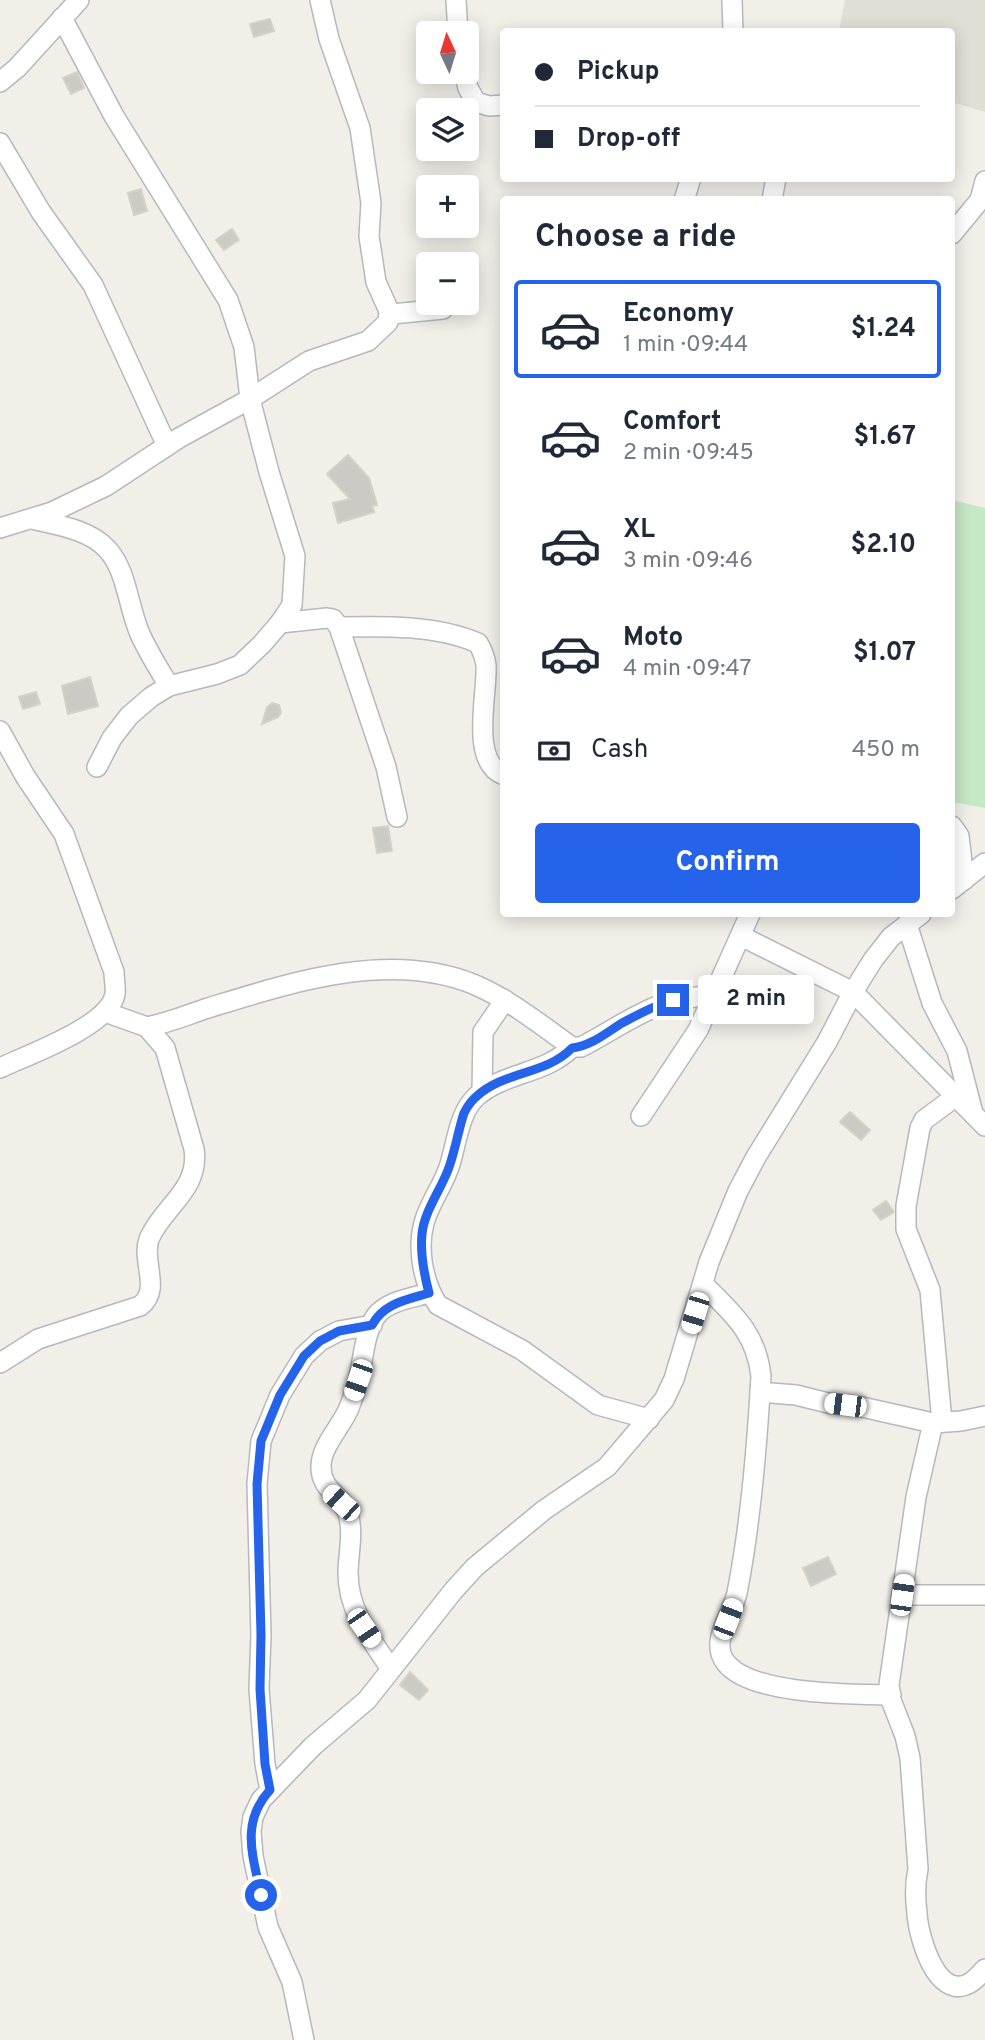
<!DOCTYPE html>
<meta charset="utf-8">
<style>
:root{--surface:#fff;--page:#f6f6f7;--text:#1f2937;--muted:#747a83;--line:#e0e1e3;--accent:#2563eb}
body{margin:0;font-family:Overpass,sans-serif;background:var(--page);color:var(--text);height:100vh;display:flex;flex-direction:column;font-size:26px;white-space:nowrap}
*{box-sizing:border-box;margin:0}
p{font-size:23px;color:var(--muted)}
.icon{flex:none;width:38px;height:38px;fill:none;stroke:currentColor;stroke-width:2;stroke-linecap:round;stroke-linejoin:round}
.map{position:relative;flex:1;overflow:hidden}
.details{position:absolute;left:500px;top:196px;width:455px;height:721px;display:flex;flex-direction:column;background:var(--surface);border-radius:7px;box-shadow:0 4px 18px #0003}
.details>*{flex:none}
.hud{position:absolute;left:500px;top:28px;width:455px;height:154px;border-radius:7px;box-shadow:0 4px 18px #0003;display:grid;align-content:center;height:154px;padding:0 35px;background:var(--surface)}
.needle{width:46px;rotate:356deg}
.controls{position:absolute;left:416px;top:21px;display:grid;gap:14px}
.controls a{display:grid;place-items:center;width:63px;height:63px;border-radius:7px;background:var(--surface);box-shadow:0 4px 18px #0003;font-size:35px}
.end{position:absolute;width:32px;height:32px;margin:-16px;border:9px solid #2563eb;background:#fff;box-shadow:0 0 0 4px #fff}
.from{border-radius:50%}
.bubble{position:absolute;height:49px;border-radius:7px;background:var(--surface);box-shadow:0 4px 18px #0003;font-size:23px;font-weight:700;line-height:49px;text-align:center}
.car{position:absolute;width:21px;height:42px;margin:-21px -10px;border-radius:9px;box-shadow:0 0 5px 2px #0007;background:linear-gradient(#fff 24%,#345 0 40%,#fff 0 76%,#345 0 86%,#fff 0)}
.hud b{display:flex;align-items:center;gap:24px;height:66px;font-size:26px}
.hud b+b{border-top:2px solid var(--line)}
.hud i{width:18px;height:18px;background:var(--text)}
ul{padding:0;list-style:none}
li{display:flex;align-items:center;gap:21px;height:98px;margin:0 14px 10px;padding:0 21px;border:4px solid transparent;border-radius:7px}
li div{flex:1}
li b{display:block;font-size:26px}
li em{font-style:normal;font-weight:700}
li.on{border-color:var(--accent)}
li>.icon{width:63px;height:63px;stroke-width:1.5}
h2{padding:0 35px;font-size:32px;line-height:84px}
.pay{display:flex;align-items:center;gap:18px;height:77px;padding:0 35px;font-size:26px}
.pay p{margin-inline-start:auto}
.primary-button{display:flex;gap:14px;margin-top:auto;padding:14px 35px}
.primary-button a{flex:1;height:80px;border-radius:7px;background:var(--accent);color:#fff;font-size:28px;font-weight:700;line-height:80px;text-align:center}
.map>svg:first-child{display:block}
.education{fill:#e1ded6}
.green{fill:#c5e8c5}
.building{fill:#cccac5;stroke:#d6d1c6;stroke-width:2}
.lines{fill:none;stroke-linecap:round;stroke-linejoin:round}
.minor-casing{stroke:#b5b8bc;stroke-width:22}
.minor{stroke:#fff;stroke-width:19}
.route{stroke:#2563eb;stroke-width:9}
</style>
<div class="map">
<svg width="985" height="2040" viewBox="0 0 985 2040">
<rect width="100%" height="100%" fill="#f1efe8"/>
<path class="education" d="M845 0H985V112L952 102V32L839 31Z"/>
<path class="green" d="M952 500 985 508V808L952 802Z"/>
<g class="building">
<path d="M270 19 274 31 254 37 250 24Z"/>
<path d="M77 72 84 88 71 94 63 78Z"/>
<path d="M141 189 147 211 134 215 128 193Z"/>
<path d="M232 229 239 240 224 250 216 240Z"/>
<path d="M348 455 369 478 377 505 372 506 374 512 338 523 333 503 350 499 327 474Z"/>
<path d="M90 677 98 706 68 714 62 686Z"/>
<path d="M36 692 40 704 23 709 19 697Z"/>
<path d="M272 703 279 705 281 713 278 717 262 724 267 707Z"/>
<path d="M388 826 392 851 377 853 373 828Z"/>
<path d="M850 1112 870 1130 861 1140 840 1122Z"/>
<path d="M886 1201 894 1212 881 1220 873 1210Z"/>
<path d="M828 1557 836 1574 811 1586 803 1568Z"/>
<path d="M410 1672 428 1690 419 1700 400 1685Z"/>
</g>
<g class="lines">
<g class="minor-casing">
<g id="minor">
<path d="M456 0 458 33"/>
<path d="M732 0 733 32"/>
<path d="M62 18 114 116 228 300 244 347 250 399 269 472 295 556 292 605 280 623 262 644 240 665 217 674 169 686 151 697 129 716 112 738 97 767"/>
<path d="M464 72 468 88 476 102 489 106 504 105"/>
<path d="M0 82 17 68 79 0"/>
<path d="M0 143 41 212 93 285 167 446"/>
<path d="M684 200 691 178"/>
<path d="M772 200 776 178"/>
<path d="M952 234 980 200 985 181"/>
<path d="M389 318 392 314 443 309"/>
<path d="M32 519C56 525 89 529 107 549 127 570 128 607 140 634 148 652 159 669 169 686"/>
<path d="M0 528 52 512 106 486 179 438 250 399 309 361 368 341 388 322 389 311 376 282 369 236 371 203 360 128 329 39 320 0"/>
<path d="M280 623 327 618 333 619 339 627 386 767 397 817"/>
<path d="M339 627C385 626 436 625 478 643 482 650 485 657 486 665 488 693 469 762 504 775"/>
<path d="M0 731 25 776 64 834 114 972C114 979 116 988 115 994 110 1026 27 1055 0 1068"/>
<path d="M952 826 959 836 964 880"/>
<path d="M952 889 985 863"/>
<path d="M907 924 932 1003 957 1051 973 1113"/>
<path d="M741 936 853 992 985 1126"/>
<path d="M147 1027C168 1023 187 1015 208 1008 290 983 388 950 473 984 509 999 541 1025 572 1047H581C629 1022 658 995 715 996"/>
<path d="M572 1047C546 1074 505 1072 477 1096 459 1112 457 1142 450 1164 444 1185 429 1203 424 1223 417 1249 423 1283 438 1305L522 1350 598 1405 649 1419"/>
<path d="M482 1092 483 1032 505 1000"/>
<path d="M641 1116 698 1030 750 914"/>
<path d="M703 1284C732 1313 756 1332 761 1376 757 1448 751 1522 737 1593 732 1616 709 1642 726 1663 751 1695 852 1694 891 1695"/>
<path d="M0 1363 38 1339 140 1306C162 1290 141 1261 149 1239 163 1206 200 1190 194 1149L165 1048 147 1027 105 1012"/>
<path d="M760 1392 796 1395 828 1403 862 1407 933 1423 961 1421 985 1416"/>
<path d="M942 1422 930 1290 906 1229V1206L920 1128 924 1120 955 1097"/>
<path d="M933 1423 916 1497 889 1685 891 1700 905 1736 910 1758 918 1869C915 1883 915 1898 917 1913 918 1935 936 2000 968 1984 975 1981 980 1974 985 1969"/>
<path d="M902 1595H985"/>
<path d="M391 1669C371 1639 348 1611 348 1573 348 1555 354 1532 348 1514 342 1494 320 1491 321 1465 322 1445 341 1427 349 1408 354 1395 359 1381 361 1367 364 1351 366 1330 376 1316 387 1301 412 1298 429 1293"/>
<path d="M270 1790 265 1764 259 1689 261 1635 257 1484 261 1441 280 1395 304 1356 320 1341 339 1331 372 1325"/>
<path d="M304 2040 292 1982 268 1927 253 1856 251 1831 253 1817 261 1800 313 1746 367 1700 454 1590 475 1567 544 1510 607 1467 664 1400 674 1379 709 1262 738 1191 756 1157 827 1042 853 992 873 960 891 937 921 914"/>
</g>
</g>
<use href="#minor" class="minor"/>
</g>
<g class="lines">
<path class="route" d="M261 1895C253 1856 240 1823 270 1790L265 1764 260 1689 261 1635 257 1484 261 1441 280 1395 304 1356 320 1341 339 1331 372 1325C384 1303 406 1300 429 1293 424 1274 420 1254 422 1234 424 1212 440 1191 448 1170 455 1152 458 1131 464 1113 467 1107 472 1100 477 1096 504 1071 546 1075 572 1048 591 1046 606 1033 622 1023 639 1014 655 1005 673 1000"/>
</g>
</svg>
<div class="controls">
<a><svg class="needle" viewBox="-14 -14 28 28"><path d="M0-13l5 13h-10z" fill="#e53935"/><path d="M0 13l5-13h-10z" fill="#747a83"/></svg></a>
<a><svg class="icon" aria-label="layers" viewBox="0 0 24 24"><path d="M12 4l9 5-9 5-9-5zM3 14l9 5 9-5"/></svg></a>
<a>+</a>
<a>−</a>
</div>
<i class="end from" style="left:261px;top:1895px"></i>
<i class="end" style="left:673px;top:1000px"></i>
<div class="bubble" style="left:698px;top:975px;width:116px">2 min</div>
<i class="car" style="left:695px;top:1313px;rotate:197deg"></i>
<i class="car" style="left:358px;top:1380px;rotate:199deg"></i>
<i class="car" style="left:845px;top:1405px;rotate:277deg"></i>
<i class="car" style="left:341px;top:1503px;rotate:312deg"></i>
<i class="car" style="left:902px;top:1595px;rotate:8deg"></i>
<i class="car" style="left:728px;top:1619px;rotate:21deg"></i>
<i class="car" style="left:364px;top:1628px;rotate:146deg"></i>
<div class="hud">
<b><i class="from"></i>Pickup</b>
<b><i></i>Drop-off</b>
</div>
<section class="details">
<h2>Choose a ride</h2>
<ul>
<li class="on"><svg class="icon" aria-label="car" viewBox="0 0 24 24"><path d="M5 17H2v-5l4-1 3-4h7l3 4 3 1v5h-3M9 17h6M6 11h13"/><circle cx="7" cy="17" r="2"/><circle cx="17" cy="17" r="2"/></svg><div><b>Economy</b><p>1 min · 09:44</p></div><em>$1.24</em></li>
<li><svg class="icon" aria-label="car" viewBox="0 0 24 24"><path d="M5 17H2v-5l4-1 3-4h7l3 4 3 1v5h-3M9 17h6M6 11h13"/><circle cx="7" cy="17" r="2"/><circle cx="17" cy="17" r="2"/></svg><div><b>Comfort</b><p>2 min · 09:45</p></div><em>$1.67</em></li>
<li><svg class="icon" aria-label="car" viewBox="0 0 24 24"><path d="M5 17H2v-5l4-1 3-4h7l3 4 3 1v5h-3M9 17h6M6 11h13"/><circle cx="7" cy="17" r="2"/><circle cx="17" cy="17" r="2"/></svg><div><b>XL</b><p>3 min · 09:46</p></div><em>$2.10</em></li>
<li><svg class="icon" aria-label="car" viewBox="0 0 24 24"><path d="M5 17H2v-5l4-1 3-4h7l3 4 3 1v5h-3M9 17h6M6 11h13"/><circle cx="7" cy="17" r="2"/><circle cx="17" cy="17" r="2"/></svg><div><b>Moto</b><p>4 min · 09:47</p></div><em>$1.07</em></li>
</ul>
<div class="pay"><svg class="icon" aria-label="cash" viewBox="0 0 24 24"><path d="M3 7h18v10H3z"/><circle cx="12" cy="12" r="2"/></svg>Cash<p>450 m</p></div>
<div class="primary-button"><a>Confirm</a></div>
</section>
</div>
